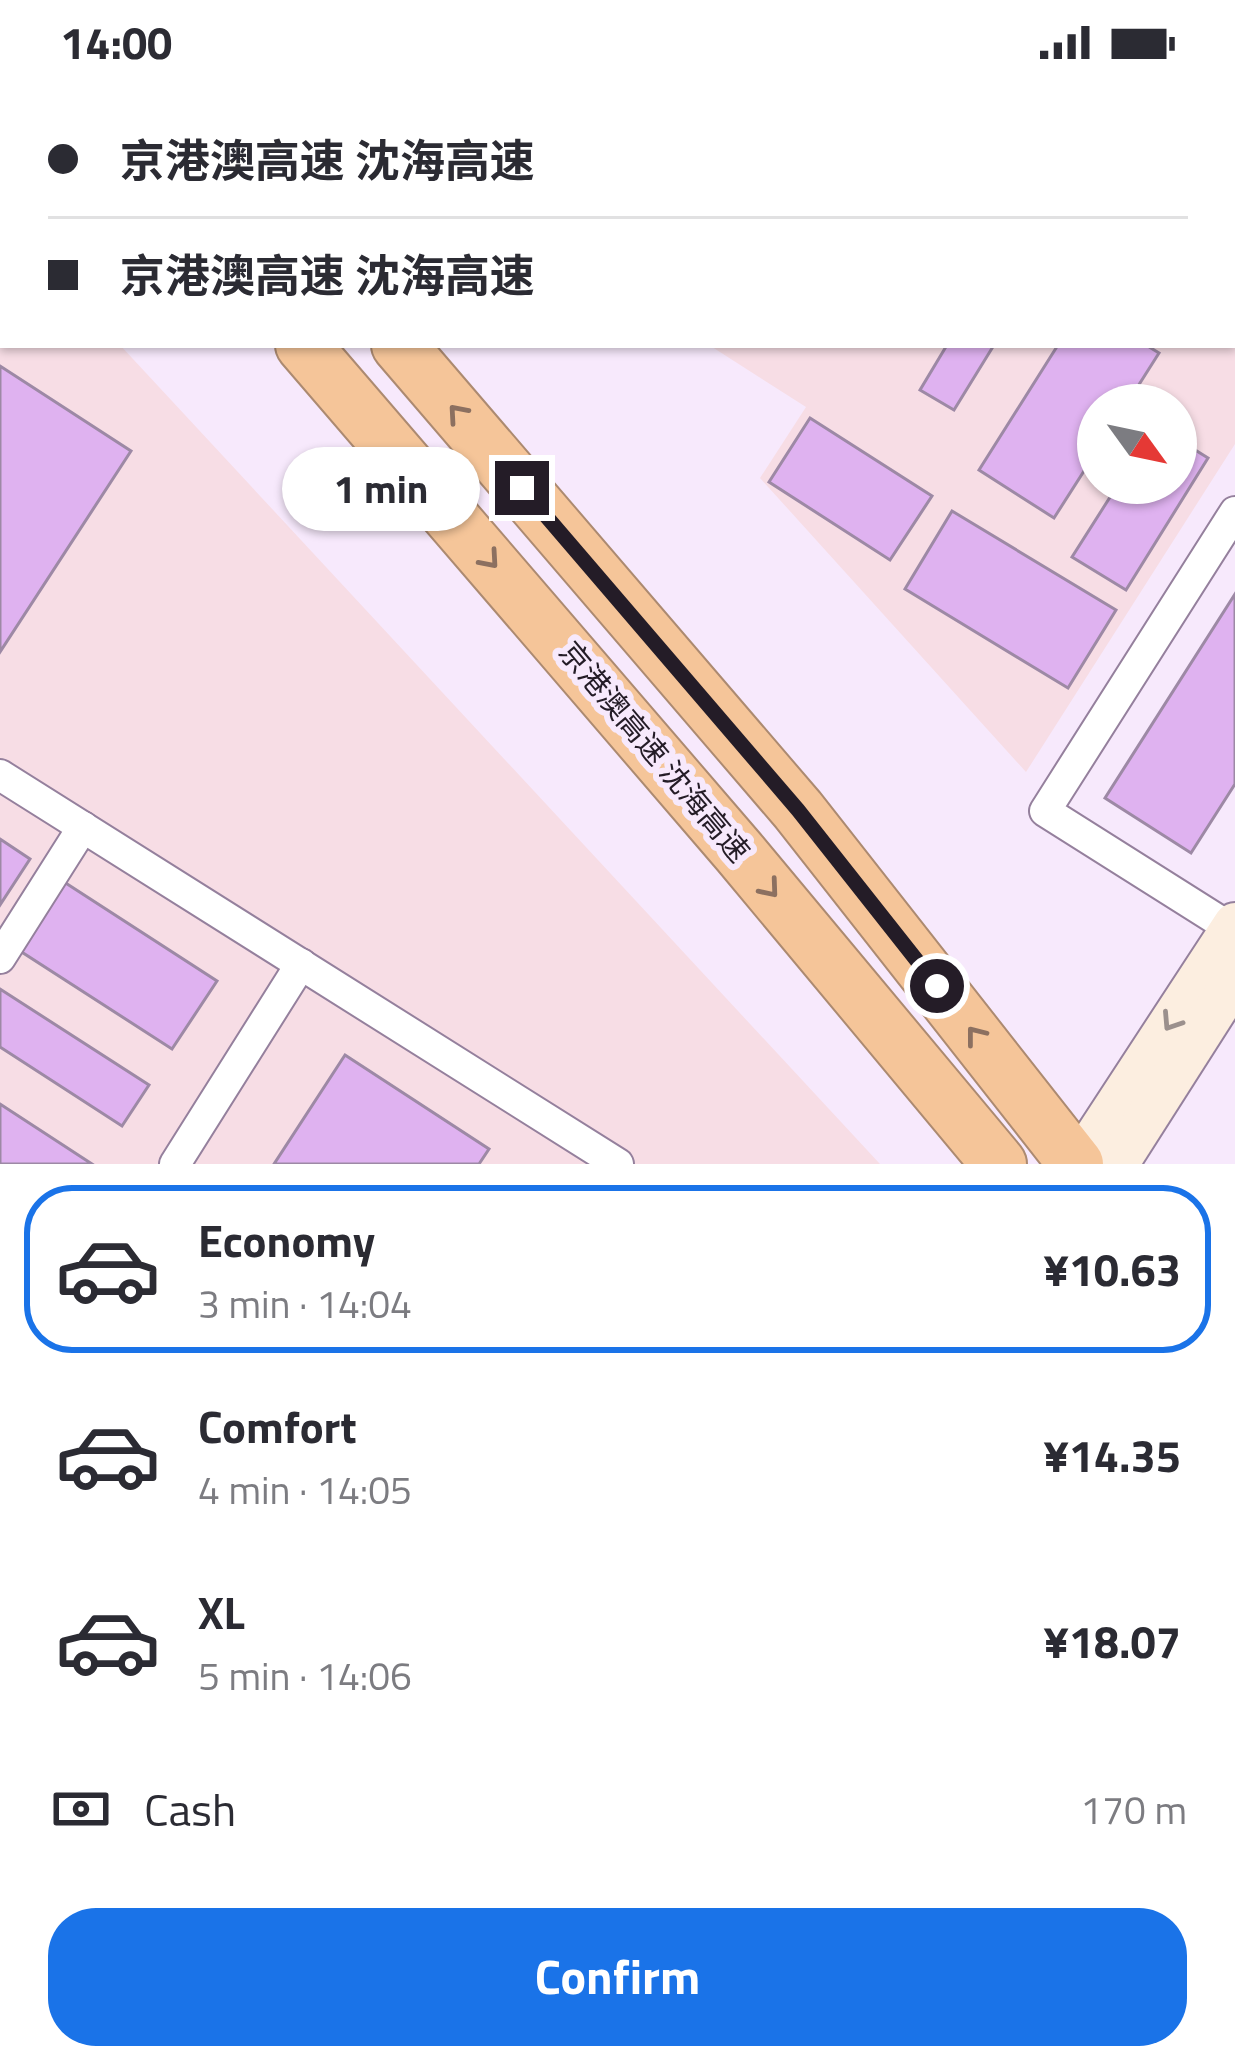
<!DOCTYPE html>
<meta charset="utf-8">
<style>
:root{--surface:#fff;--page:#f7f7f7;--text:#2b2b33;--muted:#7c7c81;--line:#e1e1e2;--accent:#1a73e8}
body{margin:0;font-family:"Titillium Web","Noto Sans SC",sans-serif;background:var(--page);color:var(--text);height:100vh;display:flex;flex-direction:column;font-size:45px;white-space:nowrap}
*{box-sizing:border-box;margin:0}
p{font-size:39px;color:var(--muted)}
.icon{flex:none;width:66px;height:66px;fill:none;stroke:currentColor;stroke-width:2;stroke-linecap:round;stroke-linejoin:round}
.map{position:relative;height:1080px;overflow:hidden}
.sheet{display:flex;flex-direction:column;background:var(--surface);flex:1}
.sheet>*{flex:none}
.guide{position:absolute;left:0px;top:0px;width:1236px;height:264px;box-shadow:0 3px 9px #0004;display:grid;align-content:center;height:264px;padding:0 48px;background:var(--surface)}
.needle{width:78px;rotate:123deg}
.buttons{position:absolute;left:1077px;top:300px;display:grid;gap:24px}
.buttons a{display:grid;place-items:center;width:120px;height:120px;border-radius:50%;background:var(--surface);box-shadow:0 3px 9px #0004;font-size:60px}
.end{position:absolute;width:54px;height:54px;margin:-27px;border:15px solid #241c27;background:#fff;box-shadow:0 0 0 6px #fff}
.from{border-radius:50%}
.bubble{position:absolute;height:84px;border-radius:42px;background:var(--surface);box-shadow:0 3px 9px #0004;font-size:39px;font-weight:700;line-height:84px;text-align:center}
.guide b{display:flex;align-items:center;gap:42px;height:114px;font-size:45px}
.guide b+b{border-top:3px solid var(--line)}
.guide i{width:30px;height:30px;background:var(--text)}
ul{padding:21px 0 0;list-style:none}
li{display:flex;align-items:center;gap:36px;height:168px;margin:0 24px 18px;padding:0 24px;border:6px solid transparent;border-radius:48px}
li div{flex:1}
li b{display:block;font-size:45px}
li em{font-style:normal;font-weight:700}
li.current{border-color:var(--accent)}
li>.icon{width:108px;height:108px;stroke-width:1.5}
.pay{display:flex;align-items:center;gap:30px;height:132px;padding:0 48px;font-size:45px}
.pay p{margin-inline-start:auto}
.button{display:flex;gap:24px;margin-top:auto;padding:24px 48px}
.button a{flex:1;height:138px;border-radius:48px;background:var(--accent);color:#fff;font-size:48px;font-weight:700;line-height:138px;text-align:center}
.status{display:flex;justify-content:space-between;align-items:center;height:84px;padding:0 60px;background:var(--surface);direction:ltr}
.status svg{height:33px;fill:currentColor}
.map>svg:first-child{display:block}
.industrial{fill:#f7dde5;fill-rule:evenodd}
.building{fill:#dfb2f0;stroke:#9d89a5;stroke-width:3}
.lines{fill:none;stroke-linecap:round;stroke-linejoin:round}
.minor-casing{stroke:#95809d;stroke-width:34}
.secondary-casing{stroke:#95809d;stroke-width:46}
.motorway-casing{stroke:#ac8a71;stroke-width:58}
.minor{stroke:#fff;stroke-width:30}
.secondary{stroke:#fceee0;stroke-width:42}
.motorway{stroke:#f5c599;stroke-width:54}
.oneway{stroke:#8c7060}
.oneway2{stroke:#9b908d}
.route{stroke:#241c27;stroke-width:15}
.labels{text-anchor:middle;stroke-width:12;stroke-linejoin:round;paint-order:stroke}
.street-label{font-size:30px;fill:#241c27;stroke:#f7e9fc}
</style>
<div class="status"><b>14:00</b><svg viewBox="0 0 49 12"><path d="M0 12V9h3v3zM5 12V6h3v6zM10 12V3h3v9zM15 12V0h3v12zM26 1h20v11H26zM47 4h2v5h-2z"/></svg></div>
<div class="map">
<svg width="1235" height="1080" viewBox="0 0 1235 1080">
<rect width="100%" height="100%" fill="#f7e9fc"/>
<g class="industrial">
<path d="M554 0H1235V360L1026 688 760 394 806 323 709 261H1233V3H557ZM1098 321H1176V399H1098Z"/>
<path d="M0 174H3V261H120L880 1080H0Z"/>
</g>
<g class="building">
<path d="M947 261H994L954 326 920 306Z"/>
<path d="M1058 261H1146L1159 269 1126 321H1098V365L1054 434 979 386Z"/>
<path d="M0 282 131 367 0 568Z"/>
<path d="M810 334 932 412 890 476 769 398Z"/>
<path d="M1176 354 1208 374 1126 506 1072 473 1119 399H1176Z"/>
<path d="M952 427 1116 526 1068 604 905 505Z"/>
<path d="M1235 510V700L1191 769 1105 714Z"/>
<path d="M0 755 30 775 0 821Z"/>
<path d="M61 796 217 897 172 965 17 865Z"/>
<path d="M0 905 149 1001 122 1042 0 963Z"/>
<path d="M345 971 489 1065 479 1080H274Z"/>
<path d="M0 1020 92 1080H0Z"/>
</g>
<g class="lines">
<g class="minor-casing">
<g id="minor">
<path d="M124 3 127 0"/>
<path d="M0 105 3 104"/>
<path d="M0 691 618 1080"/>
<path d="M1232 845 1045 727 1235 428"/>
<path d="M0 874 83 743"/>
<path d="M175 1080 301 880"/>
</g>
</g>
<g class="secondary-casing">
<g id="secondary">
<path d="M1078 1080 1235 840"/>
<path d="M1117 1080 1235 895"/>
</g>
</g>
<g class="motorway-casing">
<g id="motorway">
<path d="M64 0 67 3"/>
<path d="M167 0 170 3"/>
<path d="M303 261 739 768 999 1080"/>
<path d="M399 261 798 726 1076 1080"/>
</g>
</g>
<use href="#minor" class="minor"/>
<use href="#secondary" class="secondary"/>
<use href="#motorway" class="motorway"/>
</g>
<defs><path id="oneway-chevron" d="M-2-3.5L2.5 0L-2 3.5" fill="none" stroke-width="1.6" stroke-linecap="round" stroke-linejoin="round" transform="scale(3)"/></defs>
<g class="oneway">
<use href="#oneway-chevron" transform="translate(457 329) rotate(-131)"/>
<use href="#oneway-chevron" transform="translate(490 476) rotate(49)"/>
<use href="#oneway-chevron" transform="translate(770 805) rotate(50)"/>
<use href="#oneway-chevron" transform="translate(975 951) rotate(-128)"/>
</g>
<use class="oneway2" href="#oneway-chevron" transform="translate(1171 938) rotate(123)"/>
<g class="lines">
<path class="route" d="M522 404 798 726 937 902"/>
</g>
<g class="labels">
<g class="street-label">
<text transform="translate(654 668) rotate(50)" y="10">京港澳高速 沈海高速</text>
</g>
</g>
</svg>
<div class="buttons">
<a><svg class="needle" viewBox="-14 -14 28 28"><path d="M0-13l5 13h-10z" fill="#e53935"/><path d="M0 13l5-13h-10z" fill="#7c7c81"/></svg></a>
</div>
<i class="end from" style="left:937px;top:902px"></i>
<i class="end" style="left:522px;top:404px"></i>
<div class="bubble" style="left:282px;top:363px;width:198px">1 min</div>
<div class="guide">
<b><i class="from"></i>京港澳高速 沈海高速</b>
<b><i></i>京港澳高速 沈海高速</b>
</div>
</div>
<section class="sheet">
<ul>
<li class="current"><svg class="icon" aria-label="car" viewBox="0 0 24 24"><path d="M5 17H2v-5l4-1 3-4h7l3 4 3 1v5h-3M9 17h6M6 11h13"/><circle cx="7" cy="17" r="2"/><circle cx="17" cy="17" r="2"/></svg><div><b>Economy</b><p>3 min · 14:04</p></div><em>¥10.63</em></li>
<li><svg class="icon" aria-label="car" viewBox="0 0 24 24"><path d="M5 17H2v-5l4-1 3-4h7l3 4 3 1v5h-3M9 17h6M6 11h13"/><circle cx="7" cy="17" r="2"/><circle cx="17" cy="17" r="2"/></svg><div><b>Comfort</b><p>4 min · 14:05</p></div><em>¥14.35</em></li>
<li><svg class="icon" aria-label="car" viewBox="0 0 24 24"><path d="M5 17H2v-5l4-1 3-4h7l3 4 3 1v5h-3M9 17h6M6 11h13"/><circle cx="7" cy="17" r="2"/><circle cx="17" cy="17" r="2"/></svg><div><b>XL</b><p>5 min · 14:06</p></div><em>¥18.07</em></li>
</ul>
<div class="pay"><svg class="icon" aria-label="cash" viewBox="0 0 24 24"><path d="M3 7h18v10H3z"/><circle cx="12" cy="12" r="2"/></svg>Cash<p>170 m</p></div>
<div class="button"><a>Confirm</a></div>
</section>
